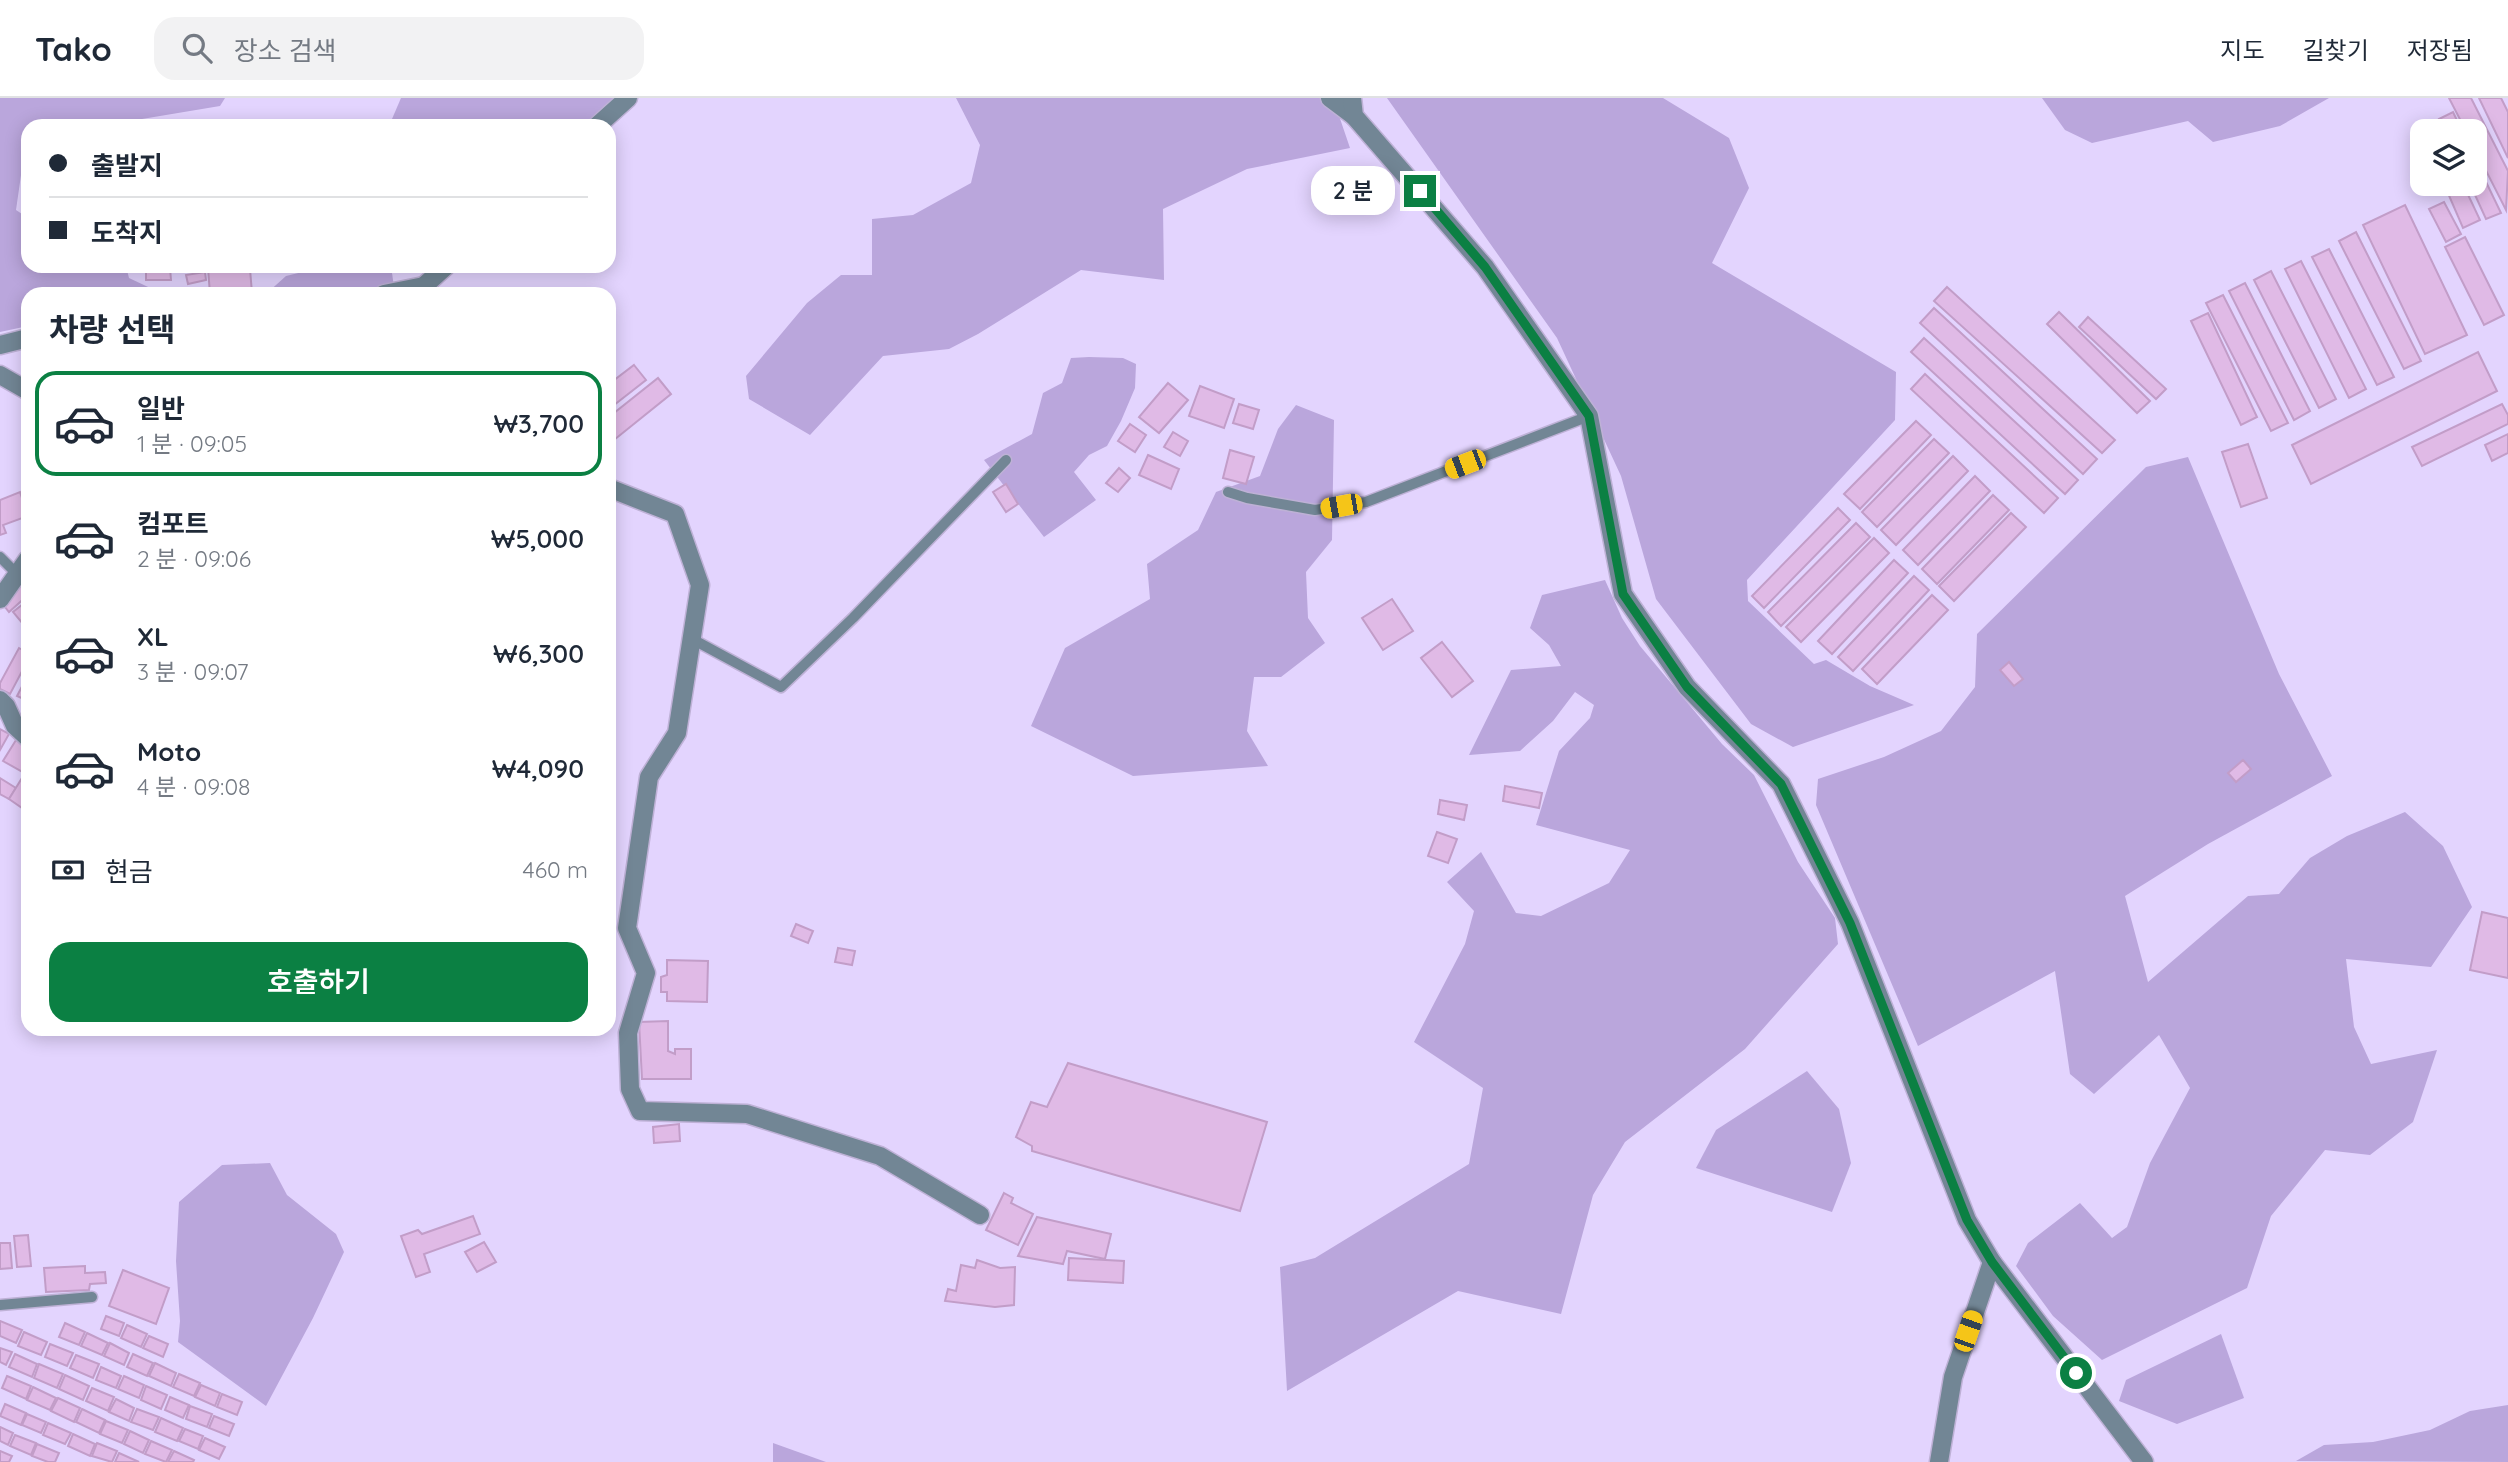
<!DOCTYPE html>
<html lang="ko">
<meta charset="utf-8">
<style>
:root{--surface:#fff;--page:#f2f2f3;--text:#1f2937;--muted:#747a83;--line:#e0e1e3;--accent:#0b8043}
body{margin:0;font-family:Quicksand,"Noto Sans KR",sans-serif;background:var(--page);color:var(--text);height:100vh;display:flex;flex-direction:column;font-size:26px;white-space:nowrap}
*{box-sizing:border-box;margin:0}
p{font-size:23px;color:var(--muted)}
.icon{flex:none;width:38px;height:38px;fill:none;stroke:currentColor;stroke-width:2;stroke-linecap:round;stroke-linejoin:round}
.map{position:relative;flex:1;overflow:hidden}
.sheet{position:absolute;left:21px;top:189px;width:595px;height:749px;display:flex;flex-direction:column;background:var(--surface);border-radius:21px;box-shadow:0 4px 18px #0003}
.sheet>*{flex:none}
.top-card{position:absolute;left:21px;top:21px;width:595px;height:154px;border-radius:21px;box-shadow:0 4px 18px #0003;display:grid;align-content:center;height:154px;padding:0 28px;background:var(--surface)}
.controls{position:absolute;left:2410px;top:21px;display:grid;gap:14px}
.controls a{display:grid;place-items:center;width:77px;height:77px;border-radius:14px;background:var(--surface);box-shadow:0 4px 18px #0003;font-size:35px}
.end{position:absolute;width:32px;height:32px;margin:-16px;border:9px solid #0b8043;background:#fff;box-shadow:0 0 0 4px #fff}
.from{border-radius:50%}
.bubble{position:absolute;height:49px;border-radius:21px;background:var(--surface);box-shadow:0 4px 18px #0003;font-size:23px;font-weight:600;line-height:49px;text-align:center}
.car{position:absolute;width:21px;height:42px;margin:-21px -10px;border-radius:9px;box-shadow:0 0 5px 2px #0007;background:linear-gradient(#f5c518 24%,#345 0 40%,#f5c518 0 76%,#345 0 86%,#f5c518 0)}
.top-card b{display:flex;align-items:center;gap:24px;height:66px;font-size:26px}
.top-card b+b{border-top:2px solid var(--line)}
.top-card i{width:18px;height:18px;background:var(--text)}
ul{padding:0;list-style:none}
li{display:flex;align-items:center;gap:21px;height:105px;margin:0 14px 10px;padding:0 14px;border:4px solid transparent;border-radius:21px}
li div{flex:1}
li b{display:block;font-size:26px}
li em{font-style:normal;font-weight:600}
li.current{border-color:var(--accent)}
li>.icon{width:63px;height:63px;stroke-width:1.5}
h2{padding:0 28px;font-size:32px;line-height:84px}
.pay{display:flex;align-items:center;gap:18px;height:77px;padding:0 28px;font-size:26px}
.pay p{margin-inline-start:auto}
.primary-button{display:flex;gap:14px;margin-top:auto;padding:14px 28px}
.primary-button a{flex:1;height:80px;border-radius:21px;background:var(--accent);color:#fff;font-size:28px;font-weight:600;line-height:80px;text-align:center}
header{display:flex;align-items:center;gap:42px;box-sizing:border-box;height:98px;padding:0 35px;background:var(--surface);border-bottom:2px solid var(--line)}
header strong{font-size:33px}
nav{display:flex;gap:38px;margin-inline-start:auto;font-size:24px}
.search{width:490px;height:63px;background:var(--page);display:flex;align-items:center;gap:18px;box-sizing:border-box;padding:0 24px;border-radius:21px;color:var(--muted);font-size:26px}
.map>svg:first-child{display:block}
.green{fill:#baa6dc}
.building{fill:#e0bae6;stroke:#c29dc8;stroke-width:2}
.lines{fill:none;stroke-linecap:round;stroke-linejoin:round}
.service-casing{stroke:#beb1d6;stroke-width:13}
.minor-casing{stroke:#beb1d6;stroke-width:21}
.tertiary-casing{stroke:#beb1d6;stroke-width:21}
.service{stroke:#728695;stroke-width:10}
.minor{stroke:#728695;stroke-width:18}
.tertiary{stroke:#728695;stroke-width:18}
.route{stroke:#0b8043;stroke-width:9}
</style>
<header>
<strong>Tako</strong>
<div class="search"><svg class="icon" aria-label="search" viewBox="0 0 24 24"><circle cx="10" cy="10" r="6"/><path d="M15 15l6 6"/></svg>장소 검색</div>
<nav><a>지도</a><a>길찾기</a><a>저장됨</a></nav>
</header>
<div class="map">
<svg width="2508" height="1364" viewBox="0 0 2508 1364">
<rect width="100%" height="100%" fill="#e3d4fe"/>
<g class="green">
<path d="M0 0H225L220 8 100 28H28L16 112 28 120V168H126L129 180 163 196H28V228L0 234Z"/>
<path d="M401 0H615L584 28H389Z"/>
<path d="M956 0H1333L1350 50 1247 71 1163 111 1164 182 1081 172 978 236 949 251 883 258 810 337 749 301 746 278 807 205 841 177H872V121L913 117 971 85 980 47Z"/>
<path d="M1387 0H1663L1729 40 1749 90 1712 165 1896 274 1895 322 1747 482 1748 503 1814 566 1826 562 1870 588 1914 607 1793 649 1751 626 1656 501 1621 378 1557 240Z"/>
<path d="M2042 0H2329L2280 28 2213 44 2188 23 2092 45 2065 32Z"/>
<path d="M327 168H391L395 196H266L286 178Z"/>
<path d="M1089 259 1123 260 1136 266 1135 290 1121 323 1107 348 1089 357 1074 374 1096 402 1044 439 984 362 1032 336 1043 295 1062 285 1071 260Z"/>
<path d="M1296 307 1334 322 1332 442 1306 474 1308 520 1325 545 1281 579H1254L1247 633 1268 668 1133 678 1031 628 1065 550 1150 501 1147 466 1198 432 1216 394 1260 378 1278 331Z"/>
<path d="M2188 359 2279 576 2332 678 2208 746 2125 798 2148 884 2248 798 2279 796 2310 760 2347 738 2405 714 2443 748 2472 809 2431 869 2346 861 2354 929 2371 966 2437 952 2413 1024 2370 1057 2325 1052 2271 1118 2247 1190 2102 1262 2053 1218 2016 1168 2028 1145 2080 1105 2112 1140 2127 1129 2150 1065 2190 990 2159 937 2094 996 2070 976 2055 873 1918 948 1816 707 1818 681 1884 659 1941 633 1975 589 1977 536 2146 369Z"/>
<path d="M1605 482 1622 520 1640 548 1722 646 1754 677 1798 764 1835 820 1838 846 1745 951 1625 1044 1593 1097 1561 1216 1458 1193 1287 1293 1280 1169 1315 1160 1469 1066 1483 990 1414 944 1465 846 1474 813 1447 784 1481 754 1516 815 1541 818 1609 785 1630 752 1536 727 1559 653 1590 620 1594 607 1575 594 1553 623 1520 653 1469 657 1511 572 1561 568 1549 547 1530 530 1542 497Z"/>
<path d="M1807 973 1839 1011 1851 1065 1832 1114 1696 1070 1716 1032Z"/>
<path d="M270 1065 287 1097 336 1136 344 1154 313 1220 266 1308 178 1244 180 1223 176 1163 179 1104 222 1067Z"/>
<path d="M2221 1236 2244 1300 2177 1326 2119 1303 2126 1282Z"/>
<path d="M2508 1307V1364L2296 1363 2324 1347 2373 1344 2430 1332 2470 1313Z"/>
<path d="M773 1345 826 1364H773Z"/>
</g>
<g class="building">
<path d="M2449 0H2471L2508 73 2506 112 2474 49V33H2466Z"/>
<path d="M2479 0H2501L2508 14V60Z"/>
<path d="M2453 14 2462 33H2445L2439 21Z"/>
<path d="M2474 59 2501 115 2486 121 2470 86H2474Z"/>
<path d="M2444 86H2463L2480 122 2463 130Z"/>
<path d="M2444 104 2461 136 2446 144 2429 111Z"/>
<path d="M2405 107 2467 237 2425 256 2363 127Z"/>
<path d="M2356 134 2421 263 2404 271 2339 143Z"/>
<path d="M2465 139 2504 217 2484 227 2445 149Z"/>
<path d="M2329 151 2394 279 2377 287 2312 159Z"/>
<path d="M2301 163 2366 291 2349 300 2285 171Z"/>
<path d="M233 168H258L259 170 250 171 252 195 210 196 208 170Z"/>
<path d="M170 170 171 182H146V171Z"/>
<path d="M2271 173 2336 301 2319 310 2254 182Z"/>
<path d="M205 174 206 182 188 186 186 177Z"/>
<path d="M2245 185 2310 313 2294 322 2229 193Z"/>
<path d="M1947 189 2115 342 2102 355 1934 203Z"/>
<path d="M2223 197 2288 325 2271 333 2206 205Z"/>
<path d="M1934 210 2097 361 2083 376 1920 225Z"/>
<path d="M2059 214 2150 303 2137 315 2047 226Z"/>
<path d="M2208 215 2257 319 2241 327 2191 223Z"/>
<path d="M2088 219 2166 291 2156 301 2079 229Z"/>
<path d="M1924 240 2078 382 2065 396 1911 254Z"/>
<path d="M2478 254 2497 293 2311 386 2292 347Z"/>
<path d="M634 267 646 282 609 311V286Z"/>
<path d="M1925 276 2058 400 2044 415 1911 291Z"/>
<path d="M658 280 671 296 609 346V319Z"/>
<path d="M1168 285 1188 302 1159 335 1139 319Z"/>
<path d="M1200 288 1234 301 1224 330 1189 318Z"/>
<path d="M1239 306 1259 312 1253 331 1233 325Z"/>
<path d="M2502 306 2508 317V326L2422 368 2412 349Z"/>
<path d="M1916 323 1931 337 1860 411 1844 396Z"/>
<path d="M1130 326 1146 337 1135 354 1118 343Z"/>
<path d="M1173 334 1188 343 1180 358 1164 349Z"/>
<path d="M2508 336V355L2492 363 2485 347Z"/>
<path d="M1934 341 1949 355 1877 429 1862 414Z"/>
<path d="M2248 346 2267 400 2241 409 2222 354Z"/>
<path d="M1230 352 1254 359 1246 386 1223 380Z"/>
<path d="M1148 357 1179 371 1171 391 1139 377Z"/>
<path d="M1953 358 1968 373 1896 447 1881 432Z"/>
<path d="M1119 370 1130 380 1118 394 1106 385Z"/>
<path d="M1975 378 1990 393 1918 467 1903 452Z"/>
<path d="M1006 386 1018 406 1006 414 993 394Z"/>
<path d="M20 394 28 418 3 427 6 435 0 437V402Z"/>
<path d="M1993 397 2009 412 1937 486 1922 471Z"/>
<path d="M1838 410 1850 422 1764 510 1752 498Z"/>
<path d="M2011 415 2026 429 1954 503 1939 488Z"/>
<path d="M1856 425 1870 439 1781 528 1768 514Z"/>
<path d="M1874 440 1889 455 1801 544 1786 529Z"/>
<path d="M1894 462 1908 475 1832 556 1818 543Z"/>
<path d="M1914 478 1929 492 1853 573 1838 559Z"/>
<path d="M26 481 28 484V497L9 514 1 504Z"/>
<path d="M1932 497 1948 512 1877 586 1862 571Z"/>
<path d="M1392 501 1413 533 1383 552 1362 520Z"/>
<path d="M28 502V532L13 514Z"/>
<path d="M1442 544 1473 583 1452 599 1421 560Z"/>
<path d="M19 550 28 555V562L10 596 0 591V585Z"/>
<path d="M2009 564 2023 581 2014 588 2000 572Z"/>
<path d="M28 577V599L26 602 17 598Z"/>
<path d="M0 631 9 636 0 652Z"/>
<path d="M16 642 28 649V677L3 663Z"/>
<path d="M2243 662 2251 671 2236 684 2228 675Z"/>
<path d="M0 680 16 690 9 701 0 696Z"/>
<path d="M22 680 28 684V707L25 712 9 701Z"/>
<path d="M1505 688 1542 695 1539 710 1503 703Z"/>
<path d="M1440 702 1467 707 1464 722 1438 716Z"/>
<path d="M1437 734 1457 741 1448 765 1428 758Z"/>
<path d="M2482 814 2508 820V880L2470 872Z"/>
<path d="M796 826 813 833 808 845 791 838Z"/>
<path d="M838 850 855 853 852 867 835 864Z"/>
<path d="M667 862 708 863 707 904 667 903V894H661V879L667 877Z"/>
<path d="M668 923V953L675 956V951H691V981H642L639 924Z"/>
<path d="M1068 965 1267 1024 1240 1113 1032 1053V1048L1016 1039 1031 1004 1047 1009Z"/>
<path d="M679 1026 680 1043 654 1045 653 1029Z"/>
<path d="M1004 1095 1013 1100 1011 1105 1033 1116 1018 1147 986 1132Z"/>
<path d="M473 1118 480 1136 424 1156 430 1174 416 1179 401 1138 418 1132 422 1136Z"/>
<path d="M1037 1119 1111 1136 1105 1161 1067 1153 1063 1166 1018 1158Z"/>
<path d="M28 1137 31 1168 17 1169 14 1138Z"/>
<path d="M484 1144 496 1164 477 1174 465 1154Z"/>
<path d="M0 1145H10L12 1170 0 1171Z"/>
<path d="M1069 1160 1124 1163 1123 1185 1068 1182Z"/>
<path d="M977 1162 1000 1170 1015 1169 1014 1207 995 1209 945 1203 948 1191 956 1193 961 1167 975 1170Z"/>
<path d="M85 1168V1175L105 1174 106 1185 90 1186 89 1192 46 1194 44 1170Z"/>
<path d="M123 1172 169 1190 156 1226 109 1208Z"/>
<path d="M106 1218 124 1225 119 1238 101 1231Z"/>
<path d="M0 1223 22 1232 16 1245 0 1238Z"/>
<path d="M65 1225 85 1234 79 1247 59 1239Z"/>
<path d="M127 1227 147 1236 141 1249 121 1240Z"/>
<path d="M24 1234 47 1244 41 1257 18 1248Z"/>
<path d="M87 1235 108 1245 102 1257 81 1248Z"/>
<path d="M149 1238 168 1246 163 1259 143 1250Z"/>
<path d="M110 1245 129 1255 124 1267 104 1258Z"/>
<path d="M50 1246 73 1255 67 1268 45 1259Z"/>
<path d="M0 1250 12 1254 6 1267 0 1264Z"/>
<path d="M15 1256 37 1266 32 1279 9 1269Z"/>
<path d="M133 1256 153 1265 147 1278 127 1269Z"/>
<path d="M76 1257 99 1266 93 1280 70 1270Z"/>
<path d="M155 1265 176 1275 171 1288 149 1278Z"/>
<path d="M39 1266 63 1276 57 1290 34 1280Z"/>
<path d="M101 1269 121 1278 116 1290 96 1282Z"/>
<path d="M179 1276 200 1285 194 1298 173 1289Z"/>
<path d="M65 1277 89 1288 83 1302 59 1291Z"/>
<path d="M7 1278 31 1288 26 1301 2 1290Z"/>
<path d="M124 1278 144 1287 139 1300 118 1291Z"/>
<path d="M201 1287 220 1295 215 1308 195 1299Z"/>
<path d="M146 1288 167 1297 161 1311 141 1302Z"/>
<path d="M33 1289 56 1300 50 1312 27 1302Z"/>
<path d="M92 1290 114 1299 108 1313 86 1303Z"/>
<path d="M222 1296 242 1304 237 1317 217 1309Z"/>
<path d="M170 1299 189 1307 183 1320 165 1312Z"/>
<path d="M58 1300 80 1310 74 1324 51 1313Z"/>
<path d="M116 1301 134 1310 129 1323 109 1314Z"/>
<path d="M5 1306 26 1315 21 1327 0 1318Z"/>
<path d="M190 1308 212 1316 207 1329 186 1321Z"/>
<path d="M82 1311 105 1322 99 1335 76 1324Z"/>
<path d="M137 1311 159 1319 153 1332 131 1324Z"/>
<path d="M27 1316 46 1324 41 1335 22 1327Z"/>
<path d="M214 1318 234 1326 229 1338 209 1330Z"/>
<path d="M161 1320 183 1330 177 1343 155 1334Z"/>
<path d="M106 1323 128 1332 122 1345 100 1336Z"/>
<path d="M48 1325 71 1335 65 1346 43 1337Z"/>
<path d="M0 1329 13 1335 8 1347 0 1343Z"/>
<path d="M185 1331 203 1338 198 1351 179 1343Z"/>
<path d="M130 1333 149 1342 143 1355 124 1346Z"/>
<path d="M73 1336 95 1346 90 1358 68 1348Z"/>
<path d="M15 1337 36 1345 31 1357 10 1348Z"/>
<path d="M205 1340 225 1349 219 1361 199 1352Z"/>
<path d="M151 1343 172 1352 166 1364 145 1356Z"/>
<path d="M97 1345 117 1353 112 1364 92 1358Z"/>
<path d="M37 1346 59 1355 55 1364H48L32 1358Z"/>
<path d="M0 1353 12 1358 9 1364H0Z"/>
<path d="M174 1353 194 1362 193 1364H168Z"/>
<path d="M119 1355 139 1364H115Z"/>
</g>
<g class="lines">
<g class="service-casing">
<g id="service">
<path d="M1228 394 1247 400 1315 412 1366 404 1589 318"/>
<path d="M0 459 17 476"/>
<path d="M692 541 781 589 853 520 1006 362"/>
<path d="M0 1207 92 1199"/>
</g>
</g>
<g class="minor-casing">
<g id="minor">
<path d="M1330 0 1354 18"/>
<path d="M597 28 628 0"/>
<path d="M424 188 446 168"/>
<path d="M384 196 424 188 420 196"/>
<path d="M0 247 28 240"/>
<path d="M0 277 28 293"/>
<path d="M609 390 675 416 700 487 677 635 649 679 627 830 646 875 628 935 630 991 640 1013 747 1016 880 1058 980 1117"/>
<path d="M0 501 28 461"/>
<path d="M0 602 6 608 15 628 28 640"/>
</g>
</g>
<g class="tertiary-casing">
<g id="tertiary">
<path d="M1352 0 1354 18 1485 169 1589 318 1623 496 1687 589 1781 686 1850 825 1967 1122 1992 1164 2144 1364"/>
<path d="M1939 1364 1953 1279 1992 1164"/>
</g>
</g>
<use href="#service" class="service"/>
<use href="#minor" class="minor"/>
<use href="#tertiary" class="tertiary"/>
</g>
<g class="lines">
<path class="route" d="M1420 93 1485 169 1589 318 1623 496 1687 589 1781 686 1850 825 1967 1122 1992 1164 2076 1275"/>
</g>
</svg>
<div class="controls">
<a><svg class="icon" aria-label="layers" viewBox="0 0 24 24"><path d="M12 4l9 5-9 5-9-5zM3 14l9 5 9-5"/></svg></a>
</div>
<i class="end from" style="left:2076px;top:1275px"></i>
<i class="end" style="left:1420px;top:93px"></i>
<div class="bubble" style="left:1311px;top:68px;width:84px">2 분</div>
<i class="car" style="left:1465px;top:366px;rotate:249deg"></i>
<i class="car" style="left:1341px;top:408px;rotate:260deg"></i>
<i class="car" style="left:1968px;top:1233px;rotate:19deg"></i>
<div class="top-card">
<b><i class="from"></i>출발지</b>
<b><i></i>도착지</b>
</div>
<section class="sheet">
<h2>차량 선택</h2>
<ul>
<li class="current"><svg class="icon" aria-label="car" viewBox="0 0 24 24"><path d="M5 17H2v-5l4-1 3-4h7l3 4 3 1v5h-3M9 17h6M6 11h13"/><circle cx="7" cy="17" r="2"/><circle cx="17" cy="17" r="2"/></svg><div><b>일반</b><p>1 분 · 09:05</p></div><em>₩3,700</em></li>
<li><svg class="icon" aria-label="car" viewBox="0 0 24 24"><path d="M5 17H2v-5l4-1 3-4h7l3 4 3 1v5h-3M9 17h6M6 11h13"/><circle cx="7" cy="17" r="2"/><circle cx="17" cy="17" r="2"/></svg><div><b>컴포트</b><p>2 분 · 09:06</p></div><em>₩5,000</em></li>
<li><svg class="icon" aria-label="car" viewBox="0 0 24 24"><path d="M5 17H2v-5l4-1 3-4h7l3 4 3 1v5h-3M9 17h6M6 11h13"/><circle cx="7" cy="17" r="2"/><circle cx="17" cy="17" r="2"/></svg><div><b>XL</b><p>3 분 · 09:07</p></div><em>₩6,300</em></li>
<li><svg class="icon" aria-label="car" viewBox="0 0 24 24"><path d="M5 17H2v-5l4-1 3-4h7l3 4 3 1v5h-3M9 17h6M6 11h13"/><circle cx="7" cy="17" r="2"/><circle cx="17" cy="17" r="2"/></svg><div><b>Moto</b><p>4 분 · 09:08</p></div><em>₩4,090</em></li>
</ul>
<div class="pay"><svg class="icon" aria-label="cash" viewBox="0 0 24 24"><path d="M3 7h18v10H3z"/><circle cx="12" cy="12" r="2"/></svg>현금<p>460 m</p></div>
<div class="primary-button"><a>호출하기</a></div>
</section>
</div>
